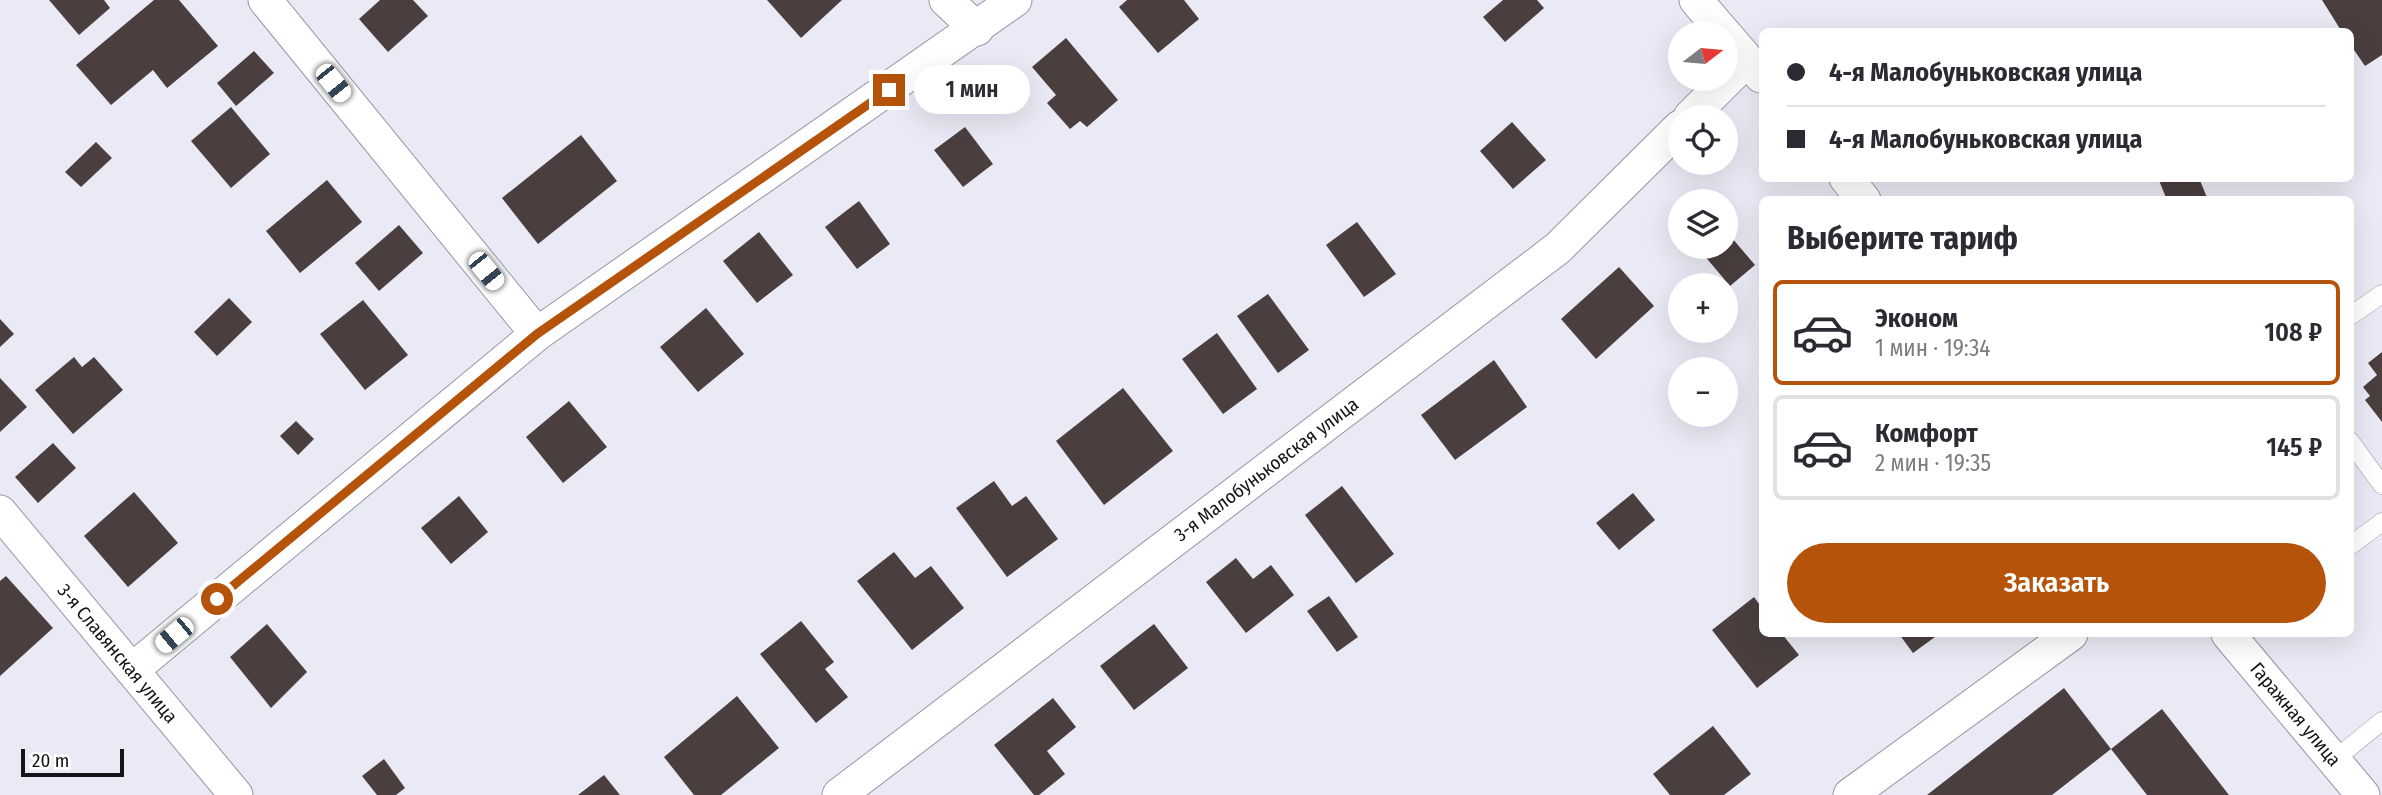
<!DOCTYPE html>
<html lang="ru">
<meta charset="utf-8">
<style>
:root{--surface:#fff;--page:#f2f2f3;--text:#2b2b33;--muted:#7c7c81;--line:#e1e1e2;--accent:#b45309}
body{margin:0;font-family:"Fira Sans Condensed",sans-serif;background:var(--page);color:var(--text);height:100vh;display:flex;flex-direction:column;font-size:26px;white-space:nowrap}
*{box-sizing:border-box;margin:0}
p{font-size:23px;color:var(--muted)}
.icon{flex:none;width:38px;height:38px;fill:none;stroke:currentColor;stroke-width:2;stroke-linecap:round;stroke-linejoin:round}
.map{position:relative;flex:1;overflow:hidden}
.sheet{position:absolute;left:1759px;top:196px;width:595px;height:441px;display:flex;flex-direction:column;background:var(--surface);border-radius:10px;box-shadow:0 7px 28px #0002}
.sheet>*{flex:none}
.top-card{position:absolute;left:1759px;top:28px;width:595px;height:154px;border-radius:10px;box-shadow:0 7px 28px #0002;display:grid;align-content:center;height:154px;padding:0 28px;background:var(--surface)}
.needle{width:46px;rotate:74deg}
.controls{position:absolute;left:1668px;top:21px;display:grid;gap:14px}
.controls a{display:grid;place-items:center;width:70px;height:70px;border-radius:50%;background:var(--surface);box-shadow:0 7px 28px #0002;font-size:35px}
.scale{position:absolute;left:21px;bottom:18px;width:103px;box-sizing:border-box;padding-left:7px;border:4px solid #141317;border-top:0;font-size:19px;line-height:24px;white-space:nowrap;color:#141317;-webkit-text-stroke:5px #fff;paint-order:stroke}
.end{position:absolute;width:32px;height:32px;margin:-16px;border:9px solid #b45309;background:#fff;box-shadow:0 0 0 4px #fff}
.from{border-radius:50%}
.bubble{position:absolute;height:49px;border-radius:24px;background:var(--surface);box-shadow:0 7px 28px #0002;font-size:23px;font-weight:600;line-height:49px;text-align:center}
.car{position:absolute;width:21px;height:42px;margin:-21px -10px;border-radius:9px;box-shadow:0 0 5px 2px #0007;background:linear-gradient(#fff 24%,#345 0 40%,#fff 0 76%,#345 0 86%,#fff 0)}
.top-card b{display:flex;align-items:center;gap:24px;height:66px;font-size:26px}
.top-card b+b{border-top:2px solid var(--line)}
.top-card i{width:18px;height:18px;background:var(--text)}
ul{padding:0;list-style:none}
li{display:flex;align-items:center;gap:21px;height:105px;margin:0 14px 10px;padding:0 14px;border:4px solid var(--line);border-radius:10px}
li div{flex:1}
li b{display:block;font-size:26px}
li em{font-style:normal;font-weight:600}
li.current{border-color:var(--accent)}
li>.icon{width:63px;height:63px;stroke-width:1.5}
h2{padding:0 28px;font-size:32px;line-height:84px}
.cta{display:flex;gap:14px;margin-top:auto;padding:14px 28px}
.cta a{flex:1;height:80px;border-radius:42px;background:var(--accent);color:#fff;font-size:28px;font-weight:600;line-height:80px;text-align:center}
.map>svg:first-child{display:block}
.building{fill:#4a3f3e}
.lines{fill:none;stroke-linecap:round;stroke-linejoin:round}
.service-casing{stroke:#9696a1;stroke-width:19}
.minor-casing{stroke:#9696a1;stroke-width:35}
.service{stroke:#fff;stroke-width:18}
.minor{stroke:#fff;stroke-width:33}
.route{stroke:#b45309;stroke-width:9}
.labels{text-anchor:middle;stroke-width:7;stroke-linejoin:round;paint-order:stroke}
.street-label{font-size:19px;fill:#141317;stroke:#fff}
</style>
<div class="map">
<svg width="2382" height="795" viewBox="0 0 2382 795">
<rect width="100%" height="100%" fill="#eaeaf6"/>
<g class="building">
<path d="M49 0H104L110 8 79 35Z"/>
<path d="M154 0H179L218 46 167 88 153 70 111 105 76 65Z"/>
<path d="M380 0H413L428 16 388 52 359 19Z"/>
<path d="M767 0H842L801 38Z"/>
<path d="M1127 0H1184L1199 19 1158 53 1119 7Z"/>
<path d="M1503 0H1537L1544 8 1505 42 1483 17Z"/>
<path d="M2322 0H2382V55L2365 66 2350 44V32H2342Z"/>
<path d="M1066 38 1118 100 1087 127 1080 121 1070 129 1047 103 1056 95 1032 67Z"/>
<path d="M254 51 274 73 236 106 217 83Z"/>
<path d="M231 107 270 154 231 188 191 141Z"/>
<path d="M1512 122 1546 160 1513 189 1480 151Z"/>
<path d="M965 127 993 164 963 187 934 150Z"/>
<path d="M581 135 617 181 538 244 502 198Z"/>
<path d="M96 142 112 158 81 187 65 172Z"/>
<path d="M2158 178H2199L2208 200H2167Z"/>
<path d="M327 180 362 222 300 273 266 231Z"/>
<path d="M859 201 890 244 857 269 825 227Z"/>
<path d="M1357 222 1396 274 1364 297 1326 245Z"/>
<path d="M399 225 423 253 379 291 355 263Z"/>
<path d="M1726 231 1755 265 1730 286 1697 247H1726Z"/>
<path d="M759 232 793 275 757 303 723 261Z"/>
<path d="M1619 267 1654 306 1596 359 1561 319Z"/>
<path d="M1268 294 1309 350 1278 373 1237 316Z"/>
<path d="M229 298 252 322 217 356 194 332Z"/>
<path d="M363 300 408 355 365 390 320 334Z"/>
<path d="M706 308 744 354 698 392 660 347Z"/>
<path d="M0 319 14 334 0 347Z"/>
<path d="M1217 333 1257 389 1223 414 1182 359Z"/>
<path d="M2382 352V422L2365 400 2370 396 2363 387 2377 375 2368 363Z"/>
<path d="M74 357 82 367 94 357 123 390 73 434 35 390Z"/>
<path d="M1494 360 1527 407 1455 460 1421 415Z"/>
<path d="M0 378 27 407 0 432Z"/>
<path d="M1123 388 1173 451 1104 505 1056 441Z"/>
<path d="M569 401 607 447 563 483 526 437Z"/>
<path d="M296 421 314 439 298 455 280 436Z"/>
<path d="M53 443 76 468 38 503 15 477Z"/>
<path d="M994 481 1012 506 1026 496 1058 539 1007 577 956 508Z"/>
<path d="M1342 486 1394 554 1356 583 1305 515Z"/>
<path d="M134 492 178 543 128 587 84 536Z"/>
<path d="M1633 493 1655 520 1619 550 1596 523Z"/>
<path d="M459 496 488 532 451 564 421 528Z"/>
<path d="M894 552 915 578 931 566 964 608 912 650 857 581Z"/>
<path d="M1236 558 1253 579 1271 565 1294 595 1246 633 1206 582Z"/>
<path d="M6 576 53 628 0 676V581Z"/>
<path d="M1329 596 1358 637 1337 652 1307 611Z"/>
<path d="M1754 597 1762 608V634H1782L1799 655 1757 688 1712 630Z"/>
<path d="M801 621 834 662 825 669 848 697 816 723 760 654Z"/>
<path d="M267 624 307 672 271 708 230 657Z"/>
<path d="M1154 624 1188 668 1134 710 1100 666Z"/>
<path d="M1899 634H1939L1913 653Z"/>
<path d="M2064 688 2111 749 2052 795H1927Z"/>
<path d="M737 696 779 748 721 795H694L664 757Z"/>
<path d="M1053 698 1076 727 1047 751 1065 774 1039 795H1034L994 745Z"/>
<path d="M2162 709 2229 795H2147L2111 749Z"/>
<path d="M1713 726 1751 774 1724 795H1670L1653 774Z"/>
<path d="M384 759 405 788 396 795H377L362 776Z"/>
<path d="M604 775 620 795H578Z"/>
</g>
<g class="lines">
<g class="service-casing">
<g id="service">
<path d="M2350 316 2382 294"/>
<path d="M2350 441 2382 485"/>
<path d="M2350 546 2382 522"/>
<path d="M2334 760 2382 721"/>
</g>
</g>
<g class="minor-casing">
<g id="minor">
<path d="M265 0 537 334"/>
<path d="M946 0 977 29"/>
<path d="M1696 0 1724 33"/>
<path d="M1726 35 1761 76"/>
<path d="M1690 117 1747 60"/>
<path d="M1846 178 1864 200"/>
<path d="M0 512 236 795"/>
<path d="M2228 634 2363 795"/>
<path d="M132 670 537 334 1015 0"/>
<path d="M839 795 1558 248 1680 127"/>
<path d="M1850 795 2071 634"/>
</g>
</g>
<use href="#service" class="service"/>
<use href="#minor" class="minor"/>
</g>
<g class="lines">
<path class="route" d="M217 599 537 334 889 90"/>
</g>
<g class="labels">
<g class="street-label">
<text transform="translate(1266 469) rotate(-37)" y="7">3-я Малобуньковская улица</text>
<text transform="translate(118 653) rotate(50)" y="7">3-я Славянская улица</text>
<text transform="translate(2296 714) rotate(50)" y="7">Гаражная улица</text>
</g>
</g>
</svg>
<div class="controls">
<a><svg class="needle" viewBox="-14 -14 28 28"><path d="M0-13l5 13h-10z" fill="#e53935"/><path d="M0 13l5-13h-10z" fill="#7c7c81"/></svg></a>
<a><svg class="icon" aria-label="locate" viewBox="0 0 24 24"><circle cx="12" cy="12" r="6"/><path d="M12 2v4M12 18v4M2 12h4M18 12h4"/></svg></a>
<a><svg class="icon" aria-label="layers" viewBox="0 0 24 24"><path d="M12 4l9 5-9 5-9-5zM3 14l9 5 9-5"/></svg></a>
<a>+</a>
<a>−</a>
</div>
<div class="scale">20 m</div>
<i class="end from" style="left:217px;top:599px"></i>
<i class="end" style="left:889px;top:90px"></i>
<div class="bubble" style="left:914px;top:65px;width:116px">1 мин</div>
<i class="car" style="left:333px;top:83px;rotate:141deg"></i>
<i class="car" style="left:486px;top:271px;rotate:141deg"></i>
<i class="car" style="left:174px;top:635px;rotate:230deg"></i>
<div class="top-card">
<b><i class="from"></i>4-я Малобуньковская улица</b>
<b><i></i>4-я Малобуньковская улица</b>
</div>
<section class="sheet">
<h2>Выберите тариф</h2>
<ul>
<li class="current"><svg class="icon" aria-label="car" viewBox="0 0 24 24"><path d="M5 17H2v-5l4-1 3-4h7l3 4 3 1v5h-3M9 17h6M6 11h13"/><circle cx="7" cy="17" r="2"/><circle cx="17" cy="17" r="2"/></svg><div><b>Эконом</b><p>1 мин · 19:34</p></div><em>108 ₽</em></li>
<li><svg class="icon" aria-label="car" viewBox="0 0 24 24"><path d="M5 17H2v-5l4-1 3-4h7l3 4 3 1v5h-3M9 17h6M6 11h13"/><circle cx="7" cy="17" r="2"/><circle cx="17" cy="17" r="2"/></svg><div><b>Комфорт</b><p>2 мин · 19:35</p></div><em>145 ₽</em></li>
</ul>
<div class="cta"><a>Заказать</a></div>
</section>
</div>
